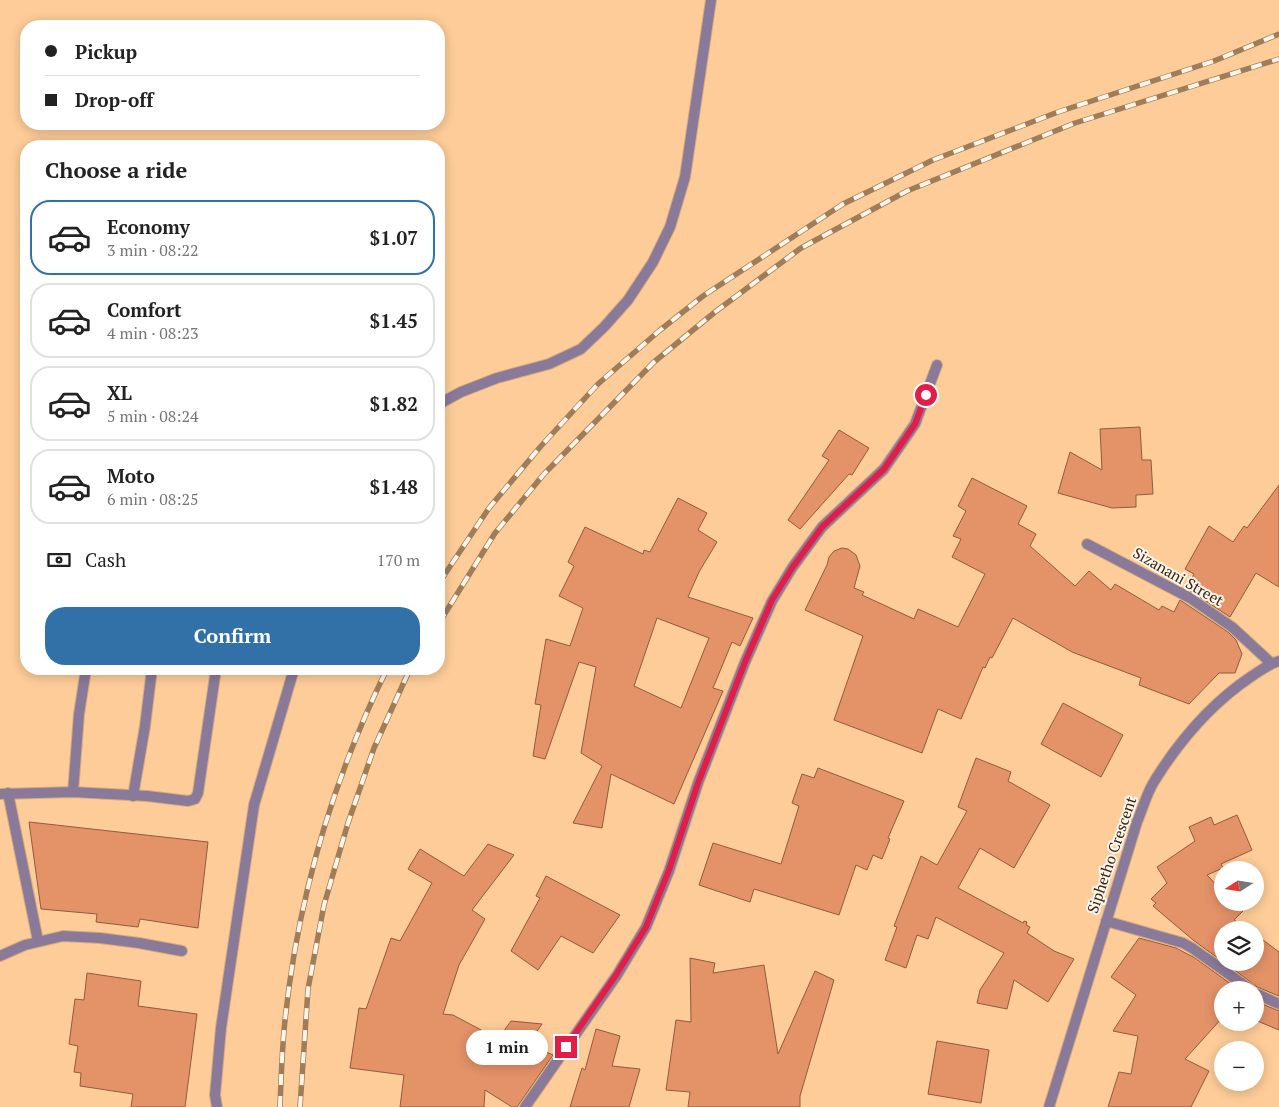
<!DOCTYPE html>
<meta charset="utf-8">
<style>
:root{--surface:#fff;--page:#f2f2f2;--text:#222;--muted:#767676;--line:#e0e0e0;--accent:#3171a7}
body{margin:0;font-family:"PT Serif",serif;background:var(--page);color:var(--text);height:100vh;display:flex;flex-direction:column;font-size:19px;white-space:nowrap}
*{box-sizing:border-box;margin:0}
p{font-size:16px;color:var(--muted)}
.icon{flex:none;width:28px;height:28px;fill:none;stroke:currentColor;stroke-width:2;stroke-linecap:round;stroke-linejoin:round}
.map{position:relative;flex:1;overflow:hidden}
.sheet{position:absolute;left:20px;top:140px;width:425px;height:535px;display:flex;flex-direction:column;background:var(--surface);border-radius:20px;box-shadow:0 2px 12px #0003}
.sheet>*{flex:none}
.guide{position:absolute;left:20px;top:20px;width:425px;height:110px;border-radius:20px;box-shadow:0 2px 12px #0003;display:grid;align-content:center;height:110px;padding:0 25px;background:var(--surface)}
.needle{width:32px;rotate:258deg}
.buttons{position:absolute;left:1214px;top:861px;display:grid;gap:10px}
.buttons a{display:grid;place-items:center;width:50px;height:50px;border-radius:50%;background:var(--surface);box-shadow:0 2px 12px #0003;font-size:25px}
.end{position:absolute;width:22px;height:22px;margin:-11px;border:6px solid #e11d48;background:#fff;box-shadow:0 0 0 2px #fff}
.from{border-radius:50%}
.bubble{position:absolute;height:35px;border-radius:18px;background:var(--surface);box-shadow:0 2px 12px #0003;font-size:16px;font-weight:700;line-height:35px;text-align:center}
.guide b{display:flex;align-items:center;gap:18px;height:48px;font-size:19px}
.guide b+b{border-top:1px solid var(--line)}
.guide i{width:12px;height:12px;background:var(--text)}
ul{padding:0;list-style:none}
li{display:flex;align-items:center;gap:15px;height:75px;margin:0 10px 8px;padding:0 15px;border:2px solid var(--line);border-radius:20px}
li div{flex:1}
li b{display:block;font-size:19px}
li em{font-style:normal;font-weight:700}
li.active{border-color:var(--accent)}
li>.icon{width:45px;height:45px;stroke-width:1.5}
h2{padding:0 25px;font-size:22px;line-height:60px}
.pay{display:flex;align-items:center;gap:12px;height:55px;padding:0 25px;font-size:19px}
.pay p{margin-inline-start:auto}
.button{display:flex;gap:10px;margin-top:auto;padding:10px 25px}
.button a{flex:1;height:58px;border-radius:20px;background:var(--accent);color:#fff;font-size:20px;font-weight:700;line-height:58px;text-align:center}
.map>svg:first-child{display:block}
.building{fill:#e49268;stroke:#935a3d;fill-rule:evenodd}
.lines{fill:none;stroke-linecap:round;stroke-linejoin:round}
.lane-casing{stroke:#d6ab7d;stroke-width:12}
.street-casing{stroke:#d6ab7d;stroke-width:12}
.lane{stroke:#8a7a9a;stroke-width:10}
.street{stroke:#8a7a9a;stroke-width:10}
.rail-casing{stroke:#9f7d58;stroke-width:5.5}
.rail{stroke:#fff5eb;stroke-width:4;stroke-dasharray:11;stroke-linecap:butt}
.route{stroke:#e11d48;stroke-width:6}
.labels{text-anchor:middle;stroke-width:4;stroke-linejoin:round;paint-order:stroke}
.street-label{font-size:15px;fill:#382611;stroke:#fff5eb}
</style>
<div class="map">
<svg width="1279" height="1107" viewBox="0 0 1279 1107">
<rect width="100%" height="100%" fill="#fdcc98"/>
<g class="building">
<path d="M1140 427 1142 460H1151L1153 494 1136 495V507L1112 508 1058 493 1070 452 1102 470 1100 429Z"/>
<path d="M839 430 869 448 852 475 849 474 800 529 788 520 829 460 822 456Z"/>
<path d="M972 478 1027 506 1018 524 1036 534 1030 546 1075 586 1089 571 1111 590 1115 584 1159 610 1162 606 1174 612 1180 600 1228 632 1236 640 1242 654 1235 673H1219L1189 704 1139 685 1141 678 1072 652 1013 618 992 658 990 657 985 668 983 667 961 719 938 709 922 753 834 720 863 636 805 610 827 565 829 557 834 551 842 548 848 549 856 555 860 566 854 588 864 592 862 595 914 619 918 609 958 627 985 574 952 557 961 539 953 536 966 511 958 506Z"/>
<path d="M1279 485V587L1256 573 1230 617 1186 588 1194 574 1185 569 1209 526 1233 542 1244 526 1247 528Z"/>
<path d="M678 498 707 513 698 530 717 542 699 572 688 597 753 618 740 646 732 642 713 688 723 691 674 804 611 774 602 828 573 823 602 766 581 753 596 667 579 662 545 759 533 756 541 705 535 704 546 639 570 646 583 608 559 596 574 566 568 562 585 527 643 554 644 550 650 552ZM657 618 709 638 681 708 634 686Z"/>
<path d="M1063 703 1123 735 1101 777 1041 744Z"/>
<path d="M976 758 1011 772 1008 781 1050 805 1014 868 980 848 958 888 1023 923 1024 921 1027 922 1026 925 1030 927 1027 933 1054 951 1074 959 1048 1002 1014 980 1007 1009 977 1003 980 990 1004 953 936 917 928 939 917 935 906 968 885 960 897 927 894 926 921 856 937 865 967 811 958 807Z"/>
<path d="M818 768 904 801 888 838 890 839 882 859 873 855 867 870 856 865 839 915 754 889 750 902 699 885 713 843 781 864 799 806 792 803 802 774 814 778Z"/>
<path d="M1237 815 1252 850 1221 864 1223 868 1207 875 1222 891V902H1234L1243 911 1234 920 1249 930H1222V961L1193 940 1153 906 1156 903 1151 899 1167 883 1157 867 1195 841 1189 827 1211 817 1214 825Z"/>
<path d="M29 822 208 842 198 928 140 919 138 927 96 922 97 914 41 909Z"/>
<path d="M488 844 514 855 472 910 485 919 459 965 443 1014 453 1015 498 1039 511 1021 542 1024 528 1044 553 1055 517 1107H512L485 1090 484 1107H400L404 1075 350 1068 359 1008 366 1009 391 938 400 941 432 883 408 869 420 849 464 876Z"/>
<path d="M546 876 620 915 593 953 561 936 538 970 511 951 540 898 536 896Z"/>
<path d="M1255 934 1279 952V996L1257 987 1224 962H1255Z"/>
<path d="M1139 938 1176 948 1195 958 1239 990H1222V1018L1185 1059 1209 1071 1191 1107H1108L1119 1072 1131 1074 1138 1036 1113 1031 1136 995 1111 977Z"/>
<path d="M690 958 715 963 713 973 764 965 778 1054 815 971 834 980 800 1096V1107H688L690 1092 666 1090 676 1020 691 1022Z"/>
<path d="M87 973 141 981 138 1006 197 1014 185 1107H131L133 1094 80 1086 81 1073 74 1072 78 1046 69 1044 75 999 84 1000Z"/>
<path d="M1255 1001 1279 1011V1030L1255 1020Z"/>
<path d="M596 1029 620 1036 612 1066 640 1069 629 1107H570L582 1068 585 1070Z"/>
<path d="M937 1041 989 1050 981 1103 928 1094Z"/>
</g>
<g class="lines">
<g class="lane-casing">
<g id="lane">
<path d="M73 792 79 714 86 669"/>
<path d="M8 793 38 941"/>
<path d="M0 794 73 792 147 796 188 801 195 799 198 793 216 669"/>
<path d="M133 796 145 726 152 669"/>
<path d="M1106 921 1183 943 1192 948 1251 990"/>
<path d="M0 956 25 945 63 936 100 938 139 943 182 951"/>
<path d="M1255 993 1279 1004"/>
<path d="M525 1107 617 975 646 927 669 871 698 783 745 662 772 601 792 568 822 527 884 469 915 424 937 365"/>
</g>
</g>
<g class="street-casing">
<g id="street">
<path d="M439 404 461 392 497 378 549 364 581 349 604 327 628 300 653 262 670 227 685 177 711 0"/>
<path d="M1087 544 1190 598 1232 627 1271 663"/>
<path d="M217 1107 215 1095 221 1028 254 805 294 669"/>
<path d="M1049 1107 1137 822C1143 808 1147 792 1155 780 1180 740 1213 702 1252 676 1261 670 1269 664 1279 661"/>
</g>
</g>
<use href="#lane" class="lane"/>
<use href="#street" class="street"/>
<g class="rail-casing">
<g id="rail">
<path d="M439 583 489 508 541 446 598 384 659 331 703 296 843 204 933 160 1058 112 1214 61 1279 34"/>
<path d="M439 623 495 533 544 474 654 362 715 312 801 248 907 191 1075 123 1279 59"/>
<path d="M280 1107C281 1078 282 1049 285 1020 298 898 333 779 387 669"/>
<path d="M300 1107 308 989 324 905 348 823 374 748 410 669"/>
</g>
</g>
<use href="#rail" class="rail"/>
</g>
<g class="lines">
<path class="route" d="M566 1047 616 975 646 927 669 870 698 783 745 662 772 600 792 568 822 527 884 469 915 424 926 395"/>
</g>
<g class="labels">
<g class="street-label">
<text transform="translate(1178 577) rotate(30)" y="5">Sizanani Street</text>
<text transform="translate(1112 855) rotate(-71)" y="5">Siphetho Crescent</text>
</g>
</g>
</svg>
<div class="buttons">
<a><svg class="needle" viewBox="-14 -14 28 28"><path d="M0-13l5 13h-10z" fill="#e53935"/><path d="M0 13l5-13h-10z" fill="#767676"/></svg></a>
<a><svg class="icon" aria-label="layers" viewBox="0 0 24 24"><path d="M12 4l9 5-9 5-9-5zM3 14l9 5 9-5"/></svg></a>
<a>+</a>
<a>−</a>
</div>
<i class="end from" style="left:926px;top:395px"></i>
<i class="end" style="left:566px;top:1047px"></i>
<div class="bubble" style="left:466px;top:1030px;width:82px">1 min</div>
<div class="guide">
<b><i class="from"></i>Pickup</b>
<b><i></i>Drop-off</b>
</div>
<section class="sheet">
<h2>Choose a ride</h2>
<ul>
<li class="active"><svg class="icon" aria-label="car" viewBox="0 0 24 24"><path d="M5 17H2v-5l4-1 3-4h7l3 4 3 1v5h-3M9 17h6M6 11h13"/><circle cx="7" cy="17" r="2"/><circle cx="17" cy="17" r="2"/></svg><div><b>Economy</b><p>3 min · 08:22</p></div><em>$1.07</em></li>
<li><svg class="icon" aria-label="car" viewBox="0 0 24 24"><path d="M5 17H2v-5l4-1 3-4h7l3 4 3 1v5h-3M9 17h6M6 11h13"/><circle cx="7" cy="17" r="2"/><circle cx="17" cy="17" r="2"/></svg><div><b>Comfort</b><p>4 min · 08:23</p></div><em>$1.45</em></li>
<li><svg class="icon" aria-label="car" viewBox="0 0 24 24"><path d="M5 17H2v-5l4-1 3-4h7l3 4 3 1v5h-3M9 17h6M6 11h13"/><circle cx="7" cy="17" r="2"/><circle cx="17" cy="17" r="2"/></svg><div><b>XL</b><p>5 min · 08:24</p></div><em>$1.82</em></li>
<li><svg class="icon" aria-label="car" viewBox="0 0 24 24"><path d="M5 17H2v-5l4-1 3-4h7l3 4 3 1v5h-3M9 17h6M6 11h13"/><circle cx="7" cy="17" r="2"/><circle cx="17" cy="17" r="2"/></svg><div><b>Moto</b><p>6 min · 08:25</p></div><em>$1.48</em></li>
</ul>
<div class="pay"><svg class="icon" aria-label="cash" viewBox="0 0 24 24"><path d="M3 7h18v10H3z"/><circle cx="12" cy="12" r="2"/></svg>Cash<p>170 m</p></div>
<div class="button"><a>Confirm</a></div>
</section>
</div>
